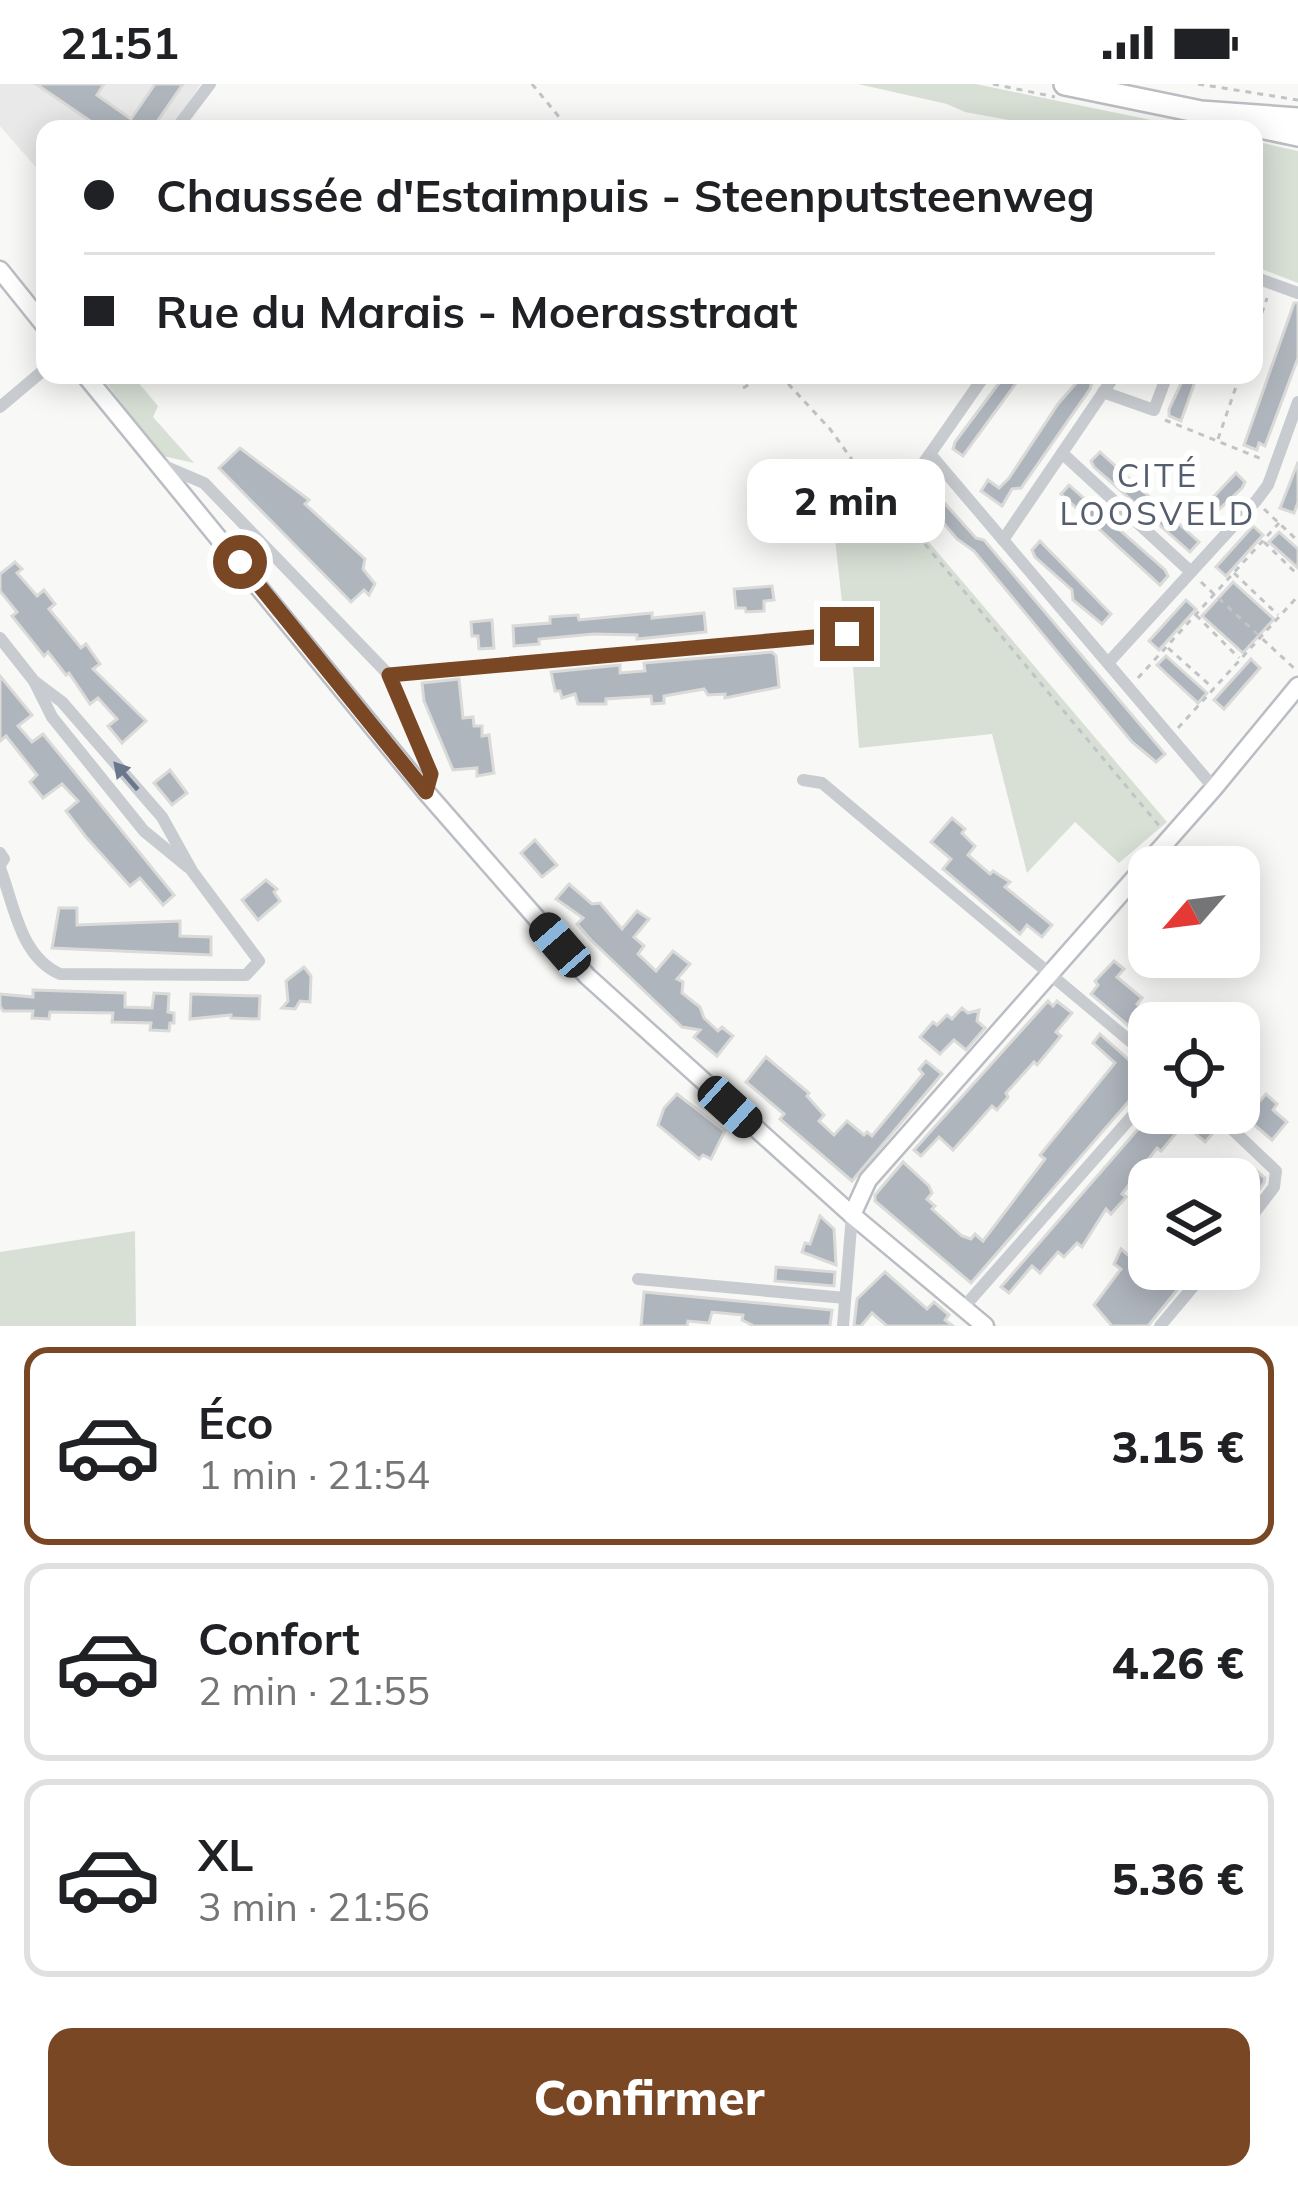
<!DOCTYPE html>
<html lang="fr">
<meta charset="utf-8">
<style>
:root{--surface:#fff;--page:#f6f6f6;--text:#202124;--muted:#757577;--line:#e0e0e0;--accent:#7a4724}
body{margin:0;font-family:Mulish,sans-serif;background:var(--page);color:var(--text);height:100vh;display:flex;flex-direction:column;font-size:45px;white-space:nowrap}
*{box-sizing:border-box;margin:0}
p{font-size:39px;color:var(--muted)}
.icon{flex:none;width:66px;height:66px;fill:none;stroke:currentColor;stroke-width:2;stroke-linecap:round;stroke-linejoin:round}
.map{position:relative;height:1242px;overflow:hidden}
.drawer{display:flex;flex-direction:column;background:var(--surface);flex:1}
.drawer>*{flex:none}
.banner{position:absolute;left:36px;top:36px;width:1227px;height:264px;border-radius:24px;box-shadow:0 6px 30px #0003;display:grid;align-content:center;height:264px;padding:0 48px;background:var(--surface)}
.needle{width:78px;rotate:242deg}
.fabs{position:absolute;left:1128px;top:762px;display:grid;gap:24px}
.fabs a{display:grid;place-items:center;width:132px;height:132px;border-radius:24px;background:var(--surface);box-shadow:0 6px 30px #0003;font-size:60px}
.end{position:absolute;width:54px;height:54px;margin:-27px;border:15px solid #7a4724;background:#fff;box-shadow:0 0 0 6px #fff}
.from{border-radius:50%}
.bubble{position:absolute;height:84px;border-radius:24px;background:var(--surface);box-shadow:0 6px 30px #0003;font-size:39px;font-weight:800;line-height:84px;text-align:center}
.car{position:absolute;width:36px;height:72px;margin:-36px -18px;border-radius:15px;box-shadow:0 0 9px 3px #0007;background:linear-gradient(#222 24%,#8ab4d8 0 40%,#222 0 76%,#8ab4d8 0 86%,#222 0)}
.banner b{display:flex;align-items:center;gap:42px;height:114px;font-size:45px}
.banner b+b{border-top:3px solid var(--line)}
.banner i{width:30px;height:30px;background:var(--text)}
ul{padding:21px 0 0;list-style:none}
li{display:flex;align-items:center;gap:36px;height:198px;margin:0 24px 18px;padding:0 24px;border:6px solid var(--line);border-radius:24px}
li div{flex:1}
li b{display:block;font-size:45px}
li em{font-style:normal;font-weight:800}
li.current{border-color:var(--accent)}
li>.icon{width:108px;height:108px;stroke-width:1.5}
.cta{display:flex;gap:24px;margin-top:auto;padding:24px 48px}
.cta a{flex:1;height:138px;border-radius:24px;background:var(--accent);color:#fff;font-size:48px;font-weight:800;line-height:138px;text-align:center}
.status{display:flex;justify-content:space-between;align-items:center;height:84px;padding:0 60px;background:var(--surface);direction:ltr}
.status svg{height:33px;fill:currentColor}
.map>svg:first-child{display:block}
.built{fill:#e9e9e9}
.green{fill:#d8e0d6}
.building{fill:#afb5bd;stroke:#dadad8;stroke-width:3}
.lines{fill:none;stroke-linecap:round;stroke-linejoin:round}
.secondary-casing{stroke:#babec4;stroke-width:21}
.highway-casing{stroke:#babdc1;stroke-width:26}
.path{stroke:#c2c3c6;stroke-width:3;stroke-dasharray:6 6;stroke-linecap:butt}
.street{stroke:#c8cbcf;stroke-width:12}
.secondary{stroke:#fff;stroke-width:16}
.highway{stroke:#fff;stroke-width:21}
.oneway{fill:#6b778c}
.route{stroke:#7a4724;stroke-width:15}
.labels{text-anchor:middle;stroke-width:12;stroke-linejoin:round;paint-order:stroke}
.neighbourhood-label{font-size:33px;letter-spacing:3px;fill:#555e6c;stroke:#fff}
</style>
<div class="status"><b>21:51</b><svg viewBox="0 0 49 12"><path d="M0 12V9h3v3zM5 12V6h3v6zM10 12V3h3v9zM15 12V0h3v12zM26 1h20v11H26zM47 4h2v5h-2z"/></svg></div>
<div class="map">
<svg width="1298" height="1242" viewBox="0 0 1298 1242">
<rect width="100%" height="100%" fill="#f8f8f6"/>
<path class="built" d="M0 0H201L171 45H45V87L40 88 0 42Z"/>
<g class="green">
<path d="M858 0H976L1195 45H1057L965 28 947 20Z"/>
<path d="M1254 57 1298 67V199L1254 182Z"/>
<path d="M100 291H132L158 322 153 333 194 379 163 372Z"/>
<path d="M905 430 1167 738 1119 779 1075 738 1027 789 992 650 859 664 851 557 845 545 835 455Z"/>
<path d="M135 1147 136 1242H0V1168Z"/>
</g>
<g class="building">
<path d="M36 0H104L97 11 131 35 155 0H183L152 45H102Z"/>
<path d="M1294 219H1298V274L1265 362 1259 359 1257 366 1244 361Z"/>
<path d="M1005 291H1022L963 372 953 365 955 358Z"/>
<path d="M1083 291 1092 298 1090 305 1021 404 1012 405 1002 422 981 407 988 396 999 404 1009 394 1058 320Z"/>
<path d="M1185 291 1196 295 1181 337 1169 332V325Z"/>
<path d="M240 364 309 416 305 420 365 475 363 485 375 500 369 511 364 506 351 518 219 384Z"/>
<path d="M1100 368 1199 458 1190 468 1094 383 1091 377Z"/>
<path d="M1298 378V418L1294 429 1280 424Z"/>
<path d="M1236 389 1245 398 1242 404 1214 430 1205 422Z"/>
<path d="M1069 401 1165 486 1168 492 1160 501 1061 410Z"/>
<path d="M938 412 976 454 984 456 1165 670 1156 678 1132 658 974 467 957 455 928 421Z"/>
<path d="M1253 442 1263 451 1226 492 1216 483Z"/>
<path d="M1279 448 1298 465V484L1269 458Z"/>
<path d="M1040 457 1111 530 1102 540 1073 516 1072 506 1035 473 1032 466Z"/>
<path d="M15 478 22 485 17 489 37 512 44 506 55 520 49 525 81 564 86 560 100 580 93 585 146 637 122 659 108 642 117 635 98 614 90 620 69 589 66 591 48 568 44 572 12 532 17 528 0 507V490Z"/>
<path d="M1233 498 1274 535 1243 569 1202 532Z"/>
<path d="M772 502 774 516 764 517V527L746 528 745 524H736L734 505Z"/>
<path d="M1186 516 1196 525 1159 566 1149 557Z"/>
<path d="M652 529V534L704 529 706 548 637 555V551L594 550 539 555V560L514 562 513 542 550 539V533L562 532 578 531 579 536Z"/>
<path d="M492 536 494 564 479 565 478 552H472L471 538Z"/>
<path d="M772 568 776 572 779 603 725 614V610L708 611 704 605 664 612V619L652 620 651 612 606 615V620H578L575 610 562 614 560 607H555L551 588 620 581V589L645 587 644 579Z"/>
<path d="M1166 572 1207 609 1198 619 1157 581Z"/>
<path d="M1251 575 1260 584 1224 625 1214 616Z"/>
<path d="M0 592 32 631 18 642 32 658 43 650 174 811 163 821 140 794 130 802 86 753 66 727 78 717 62 700 43 714 30 698 37 691 6 652 0 657Z"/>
<path d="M459 595 463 634 473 633 474 642H482V652L489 651 494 689 477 692V684L453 686 424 617 422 599Z"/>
<path d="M170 686 187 709 172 721 154 699Z"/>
<path d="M952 734 965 745 962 749 975 762 968 771 990 790 993 787 1010 798 1005 803 1052 841 1042 853 1027 841 1020 850 943 785 951 775 931 758Z"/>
<path d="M535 756 557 781 542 793 521 769Z"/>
<path d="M266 796 277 805 274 808 280 817 258 836 242 816Z"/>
<path d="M569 800 592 820 600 819 622 845 637 827 649 835 634 853 644 862 638 870 656 887 673 867 690 880 677 895 683 898 682 909 700 923 704 934 718 947 722 943 733 952 717 972 694 953 700 946 682 943 591 856 577 840 583 834 556 815Z"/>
<path d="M59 824H77V841L180 837V852L211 853V871L52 864Z"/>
<path d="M1114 877 1124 885 1117 893 1142 914 1137 920 1158 939H1149V959L1091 910 1098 901 1095 897Z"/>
<path d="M304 883 311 892 310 918 300 917 295 925 282 924 288 917 286 897Z"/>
<path d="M33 906 125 909V923L152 924 154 909 169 910 168 928 174 929V939H170L169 947 150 946 151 939 112 938 113 929 50 928 49 935 32 934 33 927H3L0 922V910L33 913Z"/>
<path d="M191 910 260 912 259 935 231 934V931L190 935Z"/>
<path d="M1048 917 1053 922 1057 917 1072 929 1056 948 1061 952 1037 981 1034 978 1006 1009 1008 1013 997 1026 992 1022 953 1066 939 1053 921 1072 914 1066Z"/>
<path d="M962 924 968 929 979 926 977 937 985 944 966 966 954 956 940 970 920 953 933 938 937 941 947 931 952 935Z"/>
<path d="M1100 950 1149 994 971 1199 875 1117V1111L903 1078 929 1102 932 1109 927 1115 935 1122 932 1125 962 1152 971 1155 975 1150 983 1157 1045 1075 1040 1071 1115 979 1093 959Z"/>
<path d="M766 973 809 1009 807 1012 824 1031 819 1037 834 1051 847 1037 864 1051 867 1048 872 1052 923 990 919 985 926 977 942 990 852 1097 780 1035 784 1030 746 998Z"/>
<path d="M677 1010 725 1047 711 1075 703 1071 699 1075 658 1041 664 1024Z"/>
<path d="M1266 1010 1277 1020 1273 1026 1287 1038 1272 1056 1245 1033Z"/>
<path d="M1152 1029H1194L1214 1048 1205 1058 1184 1040 1161 1067 1157 1064 1122 1110 1126 1113 1111 1130 1106 1125 1082 1163 1077 1159 1064 1173 1058 1168 1040 1189 1032 1182 1009 1209 1001 1203Z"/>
<path d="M1253 1084 1265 1094 1264 1099 1239 1132V1100Z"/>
<path d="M820 1132 834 1145 836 1181 802 1168 805 1159 810 1160Z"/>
<path d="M1121 1165 1145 1185H1194L1148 1242H1112L1094 1221 1121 1185 1114 1180Z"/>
<path d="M776 1183 835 1188 834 1202 775 1197Z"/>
<path d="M885 1188 927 1225 934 1218 949 1231 945 1236 953 1242H887L872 1229 861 1242H854L857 1215Z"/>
<path d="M644 1208 832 1226 830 1242H754L742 1236 743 1231 712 1228 709 1239 688 1237 687 1242H641Z"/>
</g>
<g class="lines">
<g class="secondary-casing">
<g id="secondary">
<path d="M0 186 45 242"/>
<path d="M85 291 426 708 587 892 852 1131 985 1242"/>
<path d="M852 1131 868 1096 1214 704 1298 602"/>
</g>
</g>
<g class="highway-casing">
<g id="highway">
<path d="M1065 0 1201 28 1298 35"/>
<path d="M1260 43 1298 51"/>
</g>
</g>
<g class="path">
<path d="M532 0 569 45"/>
<path d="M993 0 1055 13"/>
<path d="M1198 0 1298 16"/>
<path d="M1254 252 1267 214"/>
<path d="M780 291 830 345 866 395 894 423 903 410"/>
<path d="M743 304 766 291"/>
<path d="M1165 336 1262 375"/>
<path d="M1218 355 1240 291"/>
<path d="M894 423 1161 744"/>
<path d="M1264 425 1298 457"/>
<path d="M1264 458 1298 491"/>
<path d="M1234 489 1278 531"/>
<path d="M1201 498 1295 585"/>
<path d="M1196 531 1239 574"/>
<path d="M1168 564 1214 605"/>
<path d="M1138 594 1279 439"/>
<path d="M1178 644 1298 512"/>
</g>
<g class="street">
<path d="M176 45 210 0"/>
<path d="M1254 193 1298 209"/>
<path d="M1103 308 1154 326 1167 291"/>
<path d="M0 323 45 285"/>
<path d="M1062 369 1191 488"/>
<path d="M930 370 1214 704"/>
<path d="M164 382 204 399 389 591 431 690 426 708"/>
<path d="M909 400 985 291"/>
<path d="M1003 456 1115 291"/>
<path d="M0 554 34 597 52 633 144 747 188 783"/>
<path d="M1108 579 1256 417 1268 401 1298 318"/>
<path d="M389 591 847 551"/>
<path d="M803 696 822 699 1149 973"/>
<path d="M0 769 4 775 0 781"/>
<path d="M0 784C14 820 20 873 60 890L246 891 259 877 192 787 162 733 62 618 34 597"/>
<path d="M1215 1029 1276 1087 1274 1103 1239 1149"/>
<path d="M638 1195 845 1214"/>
<path d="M964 1223 1149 1013"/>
<path d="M843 1242 852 1131"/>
<path d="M1160 1242 1208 1185"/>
</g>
<use href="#secondary" class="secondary"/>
<use href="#highway" class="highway"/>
</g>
<defs><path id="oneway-solid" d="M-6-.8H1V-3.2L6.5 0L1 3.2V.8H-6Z" transform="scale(3)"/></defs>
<use class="oneway" href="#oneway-solid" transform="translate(126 692) rotate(-131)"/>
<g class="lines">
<path class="route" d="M240 478 426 708 431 690 389 591 847 550"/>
</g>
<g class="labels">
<g class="neighbourhood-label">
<text x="1158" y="403">CITÉ<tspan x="1158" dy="38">LOOSVELD</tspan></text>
</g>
</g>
</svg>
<div class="fabs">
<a><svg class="needle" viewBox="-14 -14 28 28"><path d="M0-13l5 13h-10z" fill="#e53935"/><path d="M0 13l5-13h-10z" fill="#757577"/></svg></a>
<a><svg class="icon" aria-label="locate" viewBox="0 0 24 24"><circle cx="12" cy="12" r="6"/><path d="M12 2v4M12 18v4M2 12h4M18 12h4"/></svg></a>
<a><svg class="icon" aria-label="layers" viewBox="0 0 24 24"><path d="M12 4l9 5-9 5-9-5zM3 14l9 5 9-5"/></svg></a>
</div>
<i class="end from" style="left:240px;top:478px"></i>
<i class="end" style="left:847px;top:550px"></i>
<div class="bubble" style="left:747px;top:375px;width:198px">2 min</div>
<i class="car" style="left:560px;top:861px;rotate:319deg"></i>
<i class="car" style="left:730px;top:1023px;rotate:132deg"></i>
<div class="banner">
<b><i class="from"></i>Chaussée d'Estaimpuis - Steenputsteenweg</b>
<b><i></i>Rue du Marais - Moerasstraat</b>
</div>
</div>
<section class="drawer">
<ul>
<li class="current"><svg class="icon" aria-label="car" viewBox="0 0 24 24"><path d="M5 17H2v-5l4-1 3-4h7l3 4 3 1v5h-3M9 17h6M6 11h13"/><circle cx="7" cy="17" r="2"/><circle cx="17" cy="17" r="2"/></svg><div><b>Éco</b><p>1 min · 21:54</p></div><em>3.15 €</em></li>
<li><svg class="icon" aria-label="car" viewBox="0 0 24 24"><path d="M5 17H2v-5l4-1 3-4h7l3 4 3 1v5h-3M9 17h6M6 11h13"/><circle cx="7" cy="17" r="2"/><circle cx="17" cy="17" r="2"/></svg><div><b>Confort</b><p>2 min · 21:55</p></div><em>4.26 €</em></li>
<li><svg class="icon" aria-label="car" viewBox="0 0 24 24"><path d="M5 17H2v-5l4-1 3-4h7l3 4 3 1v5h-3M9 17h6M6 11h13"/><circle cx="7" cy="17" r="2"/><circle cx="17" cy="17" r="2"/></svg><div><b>XL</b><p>3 min · 21:56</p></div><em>5.36 €</em></li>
</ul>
<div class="cta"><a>Confirmer</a></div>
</section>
